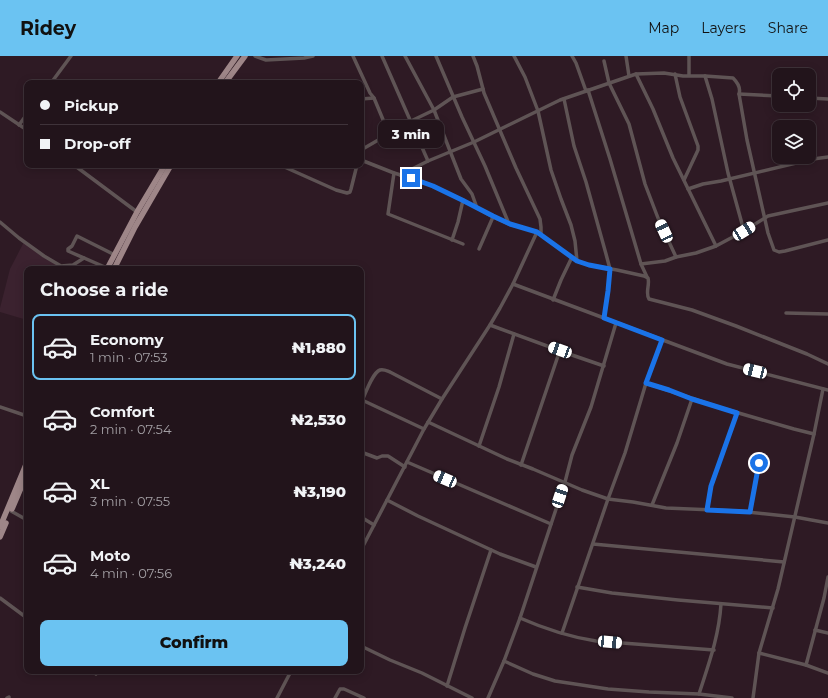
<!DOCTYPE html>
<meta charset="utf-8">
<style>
:root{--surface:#22141b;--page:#2e2128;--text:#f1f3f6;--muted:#a29ea3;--line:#3f333a;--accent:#6bc3f2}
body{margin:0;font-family:Montserrat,sans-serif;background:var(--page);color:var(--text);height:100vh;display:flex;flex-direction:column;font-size:15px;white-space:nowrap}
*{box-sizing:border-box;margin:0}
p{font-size:13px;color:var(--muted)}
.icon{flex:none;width:22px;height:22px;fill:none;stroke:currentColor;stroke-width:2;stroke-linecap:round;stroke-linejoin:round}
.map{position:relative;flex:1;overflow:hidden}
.panel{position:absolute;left:24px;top:210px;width:340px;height:408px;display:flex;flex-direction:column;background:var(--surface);border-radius:8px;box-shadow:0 2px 10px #0003,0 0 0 1px var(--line)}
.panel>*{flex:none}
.guide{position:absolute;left:24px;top:24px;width:340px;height:88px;border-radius:8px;box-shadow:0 2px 10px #0003,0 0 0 1px var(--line);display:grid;align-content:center;height:88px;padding:0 16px;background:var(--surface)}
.buttons{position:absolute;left:772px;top:12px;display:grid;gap:8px}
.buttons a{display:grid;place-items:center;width:44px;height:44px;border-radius:8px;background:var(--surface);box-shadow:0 2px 10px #0003,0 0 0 1px var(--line);font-size:20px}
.end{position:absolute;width:18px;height:18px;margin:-9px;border:5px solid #1a73e8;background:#fff;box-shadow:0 0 0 2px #fff}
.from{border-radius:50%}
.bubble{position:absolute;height:28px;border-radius:8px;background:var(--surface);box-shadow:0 2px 10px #0003,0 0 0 1px var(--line);font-size:13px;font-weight:800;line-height:28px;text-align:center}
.car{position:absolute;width:12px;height:24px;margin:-12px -6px;border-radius:5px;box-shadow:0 0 3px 1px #0007;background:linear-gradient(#fff 24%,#345 0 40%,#fff 0 76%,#345 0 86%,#fff 0)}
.guide b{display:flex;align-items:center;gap:14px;height:38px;font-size:15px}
.guide b+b{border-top:1px solid var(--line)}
.guide i{width:10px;height:10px;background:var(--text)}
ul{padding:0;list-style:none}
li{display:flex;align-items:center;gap:12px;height:66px;margin:0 8px 6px;padding:0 8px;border:2px solid transparent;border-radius:8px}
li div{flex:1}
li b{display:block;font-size:15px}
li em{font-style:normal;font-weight:800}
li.active{border-color:var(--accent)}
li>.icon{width:36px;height:36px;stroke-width:1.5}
h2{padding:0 16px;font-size:18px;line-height:48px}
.primary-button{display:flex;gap:8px;margin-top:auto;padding:8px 16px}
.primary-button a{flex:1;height:46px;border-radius:8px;background:var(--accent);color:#111;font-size:16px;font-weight:800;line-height:46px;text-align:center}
header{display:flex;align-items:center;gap:24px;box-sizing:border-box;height:56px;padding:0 20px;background:var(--accent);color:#111}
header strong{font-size:19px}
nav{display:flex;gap:22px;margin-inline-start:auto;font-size:14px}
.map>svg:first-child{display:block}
.built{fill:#3b222f}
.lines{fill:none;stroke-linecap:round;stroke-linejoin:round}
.minor{stroke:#5f5455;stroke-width:3.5}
.primary{stroke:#9e8688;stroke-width:5.5}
.route{stroke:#1a73e8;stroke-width:5}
</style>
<header>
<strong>Ridey</strong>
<nav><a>Map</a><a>Layers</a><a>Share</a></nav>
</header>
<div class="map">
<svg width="828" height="642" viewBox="0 0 828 642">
<rect width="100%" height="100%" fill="#2e1a24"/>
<path class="built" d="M24 186 62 213H27V264L0 256V252L10 213Z"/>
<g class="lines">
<g class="minor">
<path d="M255 0 266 4 304 2 313 0"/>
<path d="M353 0 370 37 374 42 389 78"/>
<path d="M382 0 428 105"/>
<path d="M405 0 434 54 461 123 472 138 477 152"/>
<path d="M436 0 462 61 485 110 509 168"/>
<path d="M514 0 525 21 538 55 551 114 561 143 571 169 575 185 577 205"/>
<path d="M572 0 576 7 586 35"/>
<path d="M626 0 629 20"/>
<path d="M689 0V19"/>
<path d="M604 5 609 27 629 68 645 128 658 162 676 201"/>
<path d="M636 18 653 53 673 102 716 190"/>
<path d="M675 18 680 41 698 90V94L684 124"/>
<path d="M705 20 712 43 728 117 744 175"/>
<path d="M51 27 71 0"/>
<path d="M483 33 484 37 516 112 540 163 541 171V178"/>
<path d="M588 34 610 103 641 208 647 221"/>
<path d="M739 38 779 40"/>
<path d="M809 42 828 43"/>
<path d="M361 43 374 42"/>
<path d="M564 43 574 90 586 126 606 198 610 213 608 235 604 262"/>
<path d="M0 56 27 74"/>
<path d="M19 69 27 58"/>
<path d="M361 94 411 65 434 54 453 41 483 33 477 10 473 0"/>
<path d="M361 104 394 117 421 125 433 130 463 144 493 161 509 168 537 176 577 205 589 209 617 214 644 220 648 222C650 229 645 237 649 243L692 254 736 270 807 298 828 308"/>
<path d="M74 109 137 156"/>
<path d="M280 109 336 134 347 137 350 136 351 133 357 109"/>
<path d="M394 117 388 158 463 188"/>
<path d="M400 119 428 105 474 86 560 44 636 18 664 17 683 20H705L733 22C737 26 741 32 739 38L747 84 768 177 774 194 779 196 785 195 828 184"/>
<path d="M688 133 703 128 721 125 813 103 828 101"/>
<path d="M0 166 19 182 44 200 61 210 73 209 84 202"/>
<path d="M452 184 458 166 463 144"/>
<path d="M479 193 493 161"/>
<path d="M641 208 665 205 676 201 696 197 716 190 744 175 768 160 828 147"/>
<path d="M107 212 68 195V193L72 190 77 180 115 199"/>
<path d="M513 228 727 308 828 334"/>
<path d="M553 244 561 224 572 201"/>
<path d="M786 257 828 258"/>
<path d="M490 269 569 298 604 310"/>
<path d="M646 327 718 351 794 373 814 378"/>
<path d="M362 344 424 373"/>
<path d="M361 347C365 339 372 317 380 314 384 313 387 315 390 316L442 343"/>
<path d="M0 351 27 360"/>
<path d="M428 366 507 403 533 413 582 434 608 443 633 446 666 452 738 455 795 461 828 467"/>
<path d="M479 390 499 331 514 278"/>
<path d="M361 396 377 402 382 400H388L405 411"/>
<path d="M407 406 551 468"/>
<path d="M521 409 560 294"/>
<path d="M387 444 418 460 500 498 536 511"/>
<path d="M652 449 677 387 692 343"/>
<path d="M707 454 711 430 737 357"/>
<path d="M11 455 27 464"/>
<path d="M750 456 759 407"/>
<path d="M361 461 374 469"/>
<path d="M593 488 784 506"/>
<path d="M361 494 424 373 442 343 490 269 500 252 513 228 537 176"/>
<path d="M577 531 612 537 678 544 773 552"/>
<path d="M0 542 27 562"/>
<path d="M520 562C545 573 570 581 596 585L714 594"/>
<path d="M815 574 828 577"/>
<path d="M562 577 608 443 625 397 646 327 662 284"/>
<path d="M361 590 390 604 422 617 472 642"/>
<path d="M759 597 806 609 828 617"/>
<path d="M504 605 533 618 555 625 608 633 649 636 699 638 732 642"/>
<path d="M806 609 824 542 828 521"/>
<path d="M93 615 96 618 97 615"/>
<path d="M447 630 465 572 491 494"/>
<path d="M699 638C709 607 719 580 721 548"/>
<path d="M7 642 9 641"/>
<path d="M277 642 289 619 292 615"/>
<path d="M335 642 340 633H344L364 642"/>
<path d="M488 642 504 605 520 562 565 426 572 399 591 351 616 267"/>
<path d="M753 642 759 597 778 533 814 378 823 333"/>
</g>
<g class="primary">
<path d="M218 27 237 0"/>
<path d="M225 27 245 0"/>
<path d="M107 213 137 156 165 109"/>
<path d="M114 213 135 171 171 109"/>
<path d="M12 453 27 418"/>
<path d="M0 471 27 406"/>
<path d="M0 481 6 467"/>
</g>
</g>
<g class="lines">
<path class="route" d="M411 122 433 130 462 144 493 160 510 168 537 176 577 205 589 209 610 213 608 235 604 262 662 284 646 327 669 334 692 343 737 357 711 430 707 454 750 456 759 407"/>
</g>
</svg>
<div class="buttons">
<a><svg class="icon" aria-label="locate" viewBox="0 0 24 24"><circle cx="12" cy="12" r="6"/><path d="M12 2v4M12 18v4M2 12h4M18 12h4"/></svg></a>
<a><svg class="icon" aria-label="layers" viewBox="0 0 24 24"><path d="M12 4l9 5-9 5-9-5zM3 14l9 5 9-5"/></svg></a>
</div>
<i class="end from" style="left:759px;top:407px"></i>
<i class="end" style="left:411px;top:122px"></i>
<div class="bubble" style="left:378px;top:64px;width:66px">3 min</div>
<i class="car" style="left:664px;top:175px;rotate:335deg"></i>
<i class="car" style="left:744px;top:175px;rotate:58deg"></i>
<i class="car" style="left:560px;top:294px;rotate:290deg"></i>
<i class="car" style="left:755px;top:315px;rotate:284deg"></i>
<i class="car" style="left:445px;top:423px;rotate:293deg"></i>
<i class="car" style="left:560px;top:440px;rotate:18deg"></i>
<i class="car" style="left:610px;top:586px;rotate:95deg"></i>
<div class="guide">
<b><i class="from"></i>Pickup</b>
<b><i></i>Drop-off</b>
</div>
<section class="panel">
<h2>Choose a ride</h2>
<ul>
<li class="active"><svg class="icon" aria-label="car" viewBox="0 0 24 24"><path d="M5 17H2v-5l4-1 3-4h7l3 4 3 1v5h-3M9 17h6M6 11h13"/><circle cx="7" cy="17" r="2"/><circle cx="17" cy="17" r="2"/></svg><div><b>Economy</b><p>1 min · 07:53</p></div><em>₦1,880</em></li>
<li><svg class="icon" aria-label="car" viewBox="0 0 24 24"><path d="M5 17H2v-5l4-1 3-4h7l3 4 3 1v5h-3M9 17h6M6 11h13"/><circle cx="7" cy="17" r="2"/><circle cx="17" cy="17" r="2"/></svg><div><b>Comfort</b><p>2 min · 07:54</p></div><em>₦2,530</em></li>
<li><svg class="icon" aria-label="car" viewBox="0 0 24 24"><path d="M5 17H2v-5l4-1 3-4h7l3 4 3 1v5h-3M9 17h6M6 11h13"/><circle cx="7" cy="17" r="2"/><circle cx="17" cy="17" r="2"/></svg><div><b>XL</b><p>3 min · 07:55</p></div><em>₦3,190</em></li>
<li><svg class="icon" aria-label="car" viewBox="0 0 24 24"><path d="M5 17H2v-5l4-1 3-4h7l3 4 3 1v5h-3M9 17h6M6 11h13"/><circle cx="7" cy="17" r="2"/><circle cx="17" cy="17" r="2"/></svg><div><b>Moto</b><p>4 min · 07:56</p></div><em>₦3,240</em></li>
</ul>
<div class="primary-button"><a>Confirm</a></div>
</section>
</div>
